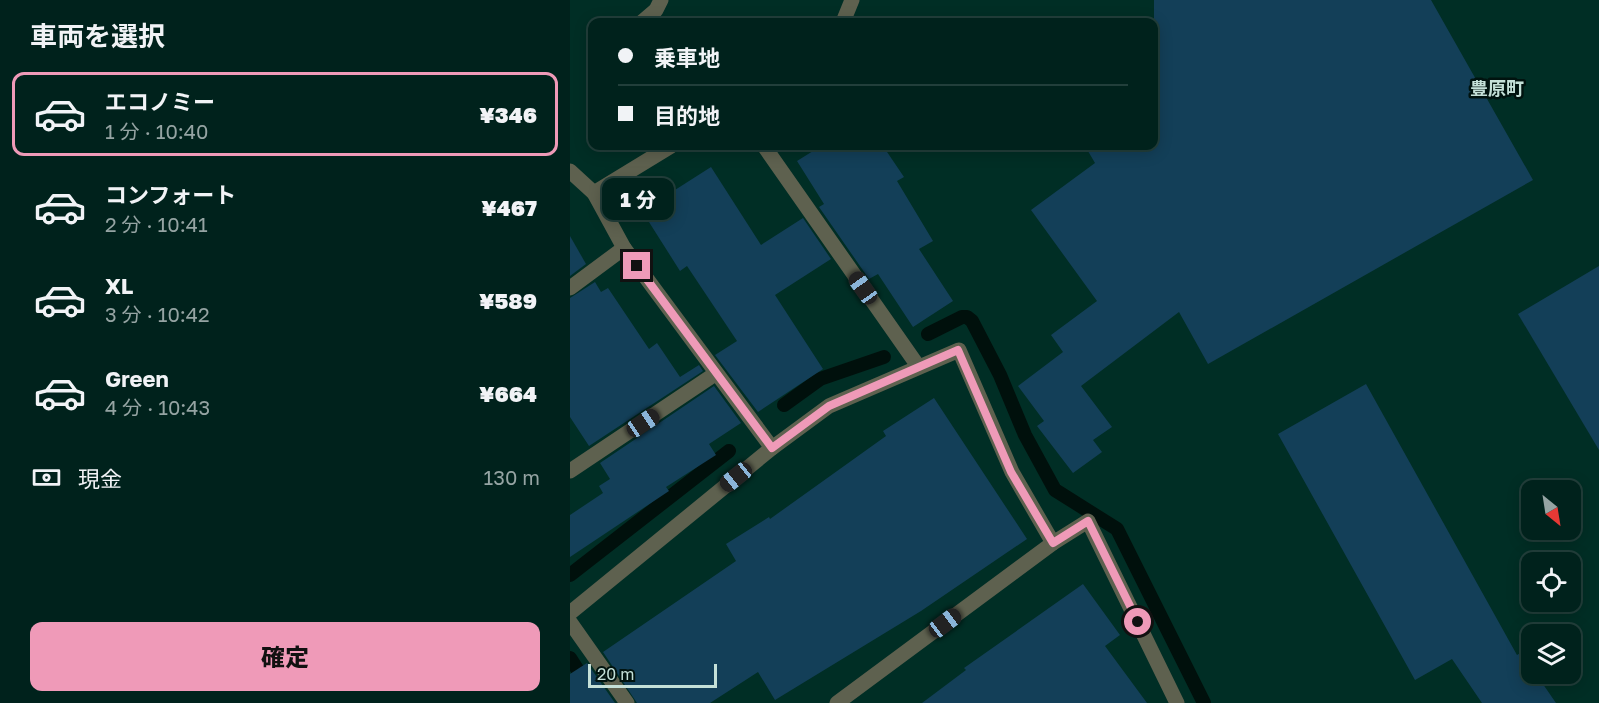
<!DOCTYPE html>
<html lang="ja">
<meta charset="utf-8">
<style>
:root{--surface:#00221c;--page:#0a2a25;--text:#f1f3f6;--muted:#95a4a3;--line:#223f3b;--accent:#ef9ab8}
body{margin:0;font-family:"Golos Text","Noto Sans JP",sans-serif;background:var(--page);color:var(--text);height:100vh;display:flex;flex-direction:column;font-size:22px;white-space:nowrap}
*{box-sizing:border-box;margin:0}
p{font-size:20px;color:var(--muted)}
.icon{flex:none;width:33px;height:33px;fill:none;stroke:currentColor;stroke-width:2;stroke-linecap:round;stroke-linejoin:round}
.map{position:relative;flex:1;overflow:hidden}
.drawer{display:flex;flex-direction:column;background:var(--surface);width:570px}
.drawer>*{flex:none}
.guide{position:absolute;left:18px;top:18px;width:570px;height:132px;border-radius:12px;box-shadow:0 3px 15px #0003,0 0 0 2px var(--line);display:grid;align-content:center;height:132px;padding:0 30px;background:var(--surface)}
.needle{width:39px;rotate:150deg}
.fabs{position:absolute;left:951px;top:480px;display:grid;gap:12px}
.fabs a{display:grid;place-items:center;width:60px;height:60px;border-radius:12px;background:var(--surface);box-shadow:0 3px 15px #0003,0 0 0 2px var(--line);font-size:30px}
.scale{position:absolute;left:18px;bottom:15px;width:129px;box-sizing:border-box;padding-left:6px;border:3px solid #c4e0d8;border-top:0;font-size:16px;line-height:21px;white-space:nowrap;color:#c4e0d8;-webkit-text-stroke:4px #00130f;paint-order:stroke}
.end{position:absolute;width:27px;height:27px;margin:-14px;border:8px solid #ef9ab8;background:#111;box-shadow:0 0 0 3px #111}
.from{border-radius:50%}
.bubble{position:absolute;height:42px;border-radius:12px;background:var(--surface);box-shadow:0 3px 15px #0003,0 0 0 2px var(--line);font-size:20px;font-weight:800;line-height:42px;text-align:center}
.car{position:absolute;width:18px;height:36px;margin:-18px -9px;border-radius:8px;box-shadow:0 0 4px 2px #0007;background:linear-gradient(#222 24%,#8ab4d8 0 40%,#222 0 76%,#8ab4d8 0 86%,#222 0)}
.guide b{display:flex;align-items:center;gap:21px;height:57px;font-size:22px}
.guide b+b{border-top:2px solid var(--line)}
.guide i{width:15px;height:15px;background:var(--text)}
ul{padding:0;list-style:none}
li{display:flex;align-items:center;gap:18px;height:84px;margin:0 12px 9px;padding:0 18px;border:3px solid transparent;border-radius:12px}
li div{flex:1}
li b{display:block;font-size:22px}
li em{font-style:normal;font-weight:800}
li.current{border-color:var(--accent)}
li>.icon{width:54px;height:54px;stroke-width:1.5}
h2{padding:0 30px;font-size:27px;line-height:72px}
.pay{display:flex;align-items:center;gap:15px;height:66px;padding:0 30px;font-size:22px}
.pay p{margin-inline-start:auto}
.button{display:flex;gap:12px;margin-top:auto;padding:12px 30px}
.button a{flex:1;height:69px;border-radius:12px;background:var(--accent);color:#111;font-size:24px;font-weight:800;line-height:69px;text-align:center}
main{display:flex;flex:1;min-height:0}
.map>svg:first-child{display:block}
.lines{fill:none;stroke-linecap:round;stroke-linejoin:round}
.stream{stroke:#00100c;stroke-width:14}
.building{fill:#133f58}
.minor{stroke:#5e614f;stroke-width:15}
.route{stroke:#ef9ab8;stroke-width:8}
.labels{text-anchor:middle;stroke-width:5;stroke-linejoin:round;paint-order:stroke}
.neighbourhood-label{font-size:18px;font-weight:bold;fill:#c4e0d8;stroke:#00130f}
</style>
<main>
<section class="drawer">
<h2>車両を選択</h2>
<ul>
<li class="current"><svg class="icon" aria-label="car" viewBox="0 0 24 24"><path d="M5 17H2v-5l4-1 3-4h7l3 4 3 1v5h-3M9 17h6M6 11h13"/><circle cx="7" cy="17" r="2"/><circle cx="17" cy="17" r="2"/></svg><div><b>エコノミー</b><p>1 分 · 10:40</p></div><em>¥346</em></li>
<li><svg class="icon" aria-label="car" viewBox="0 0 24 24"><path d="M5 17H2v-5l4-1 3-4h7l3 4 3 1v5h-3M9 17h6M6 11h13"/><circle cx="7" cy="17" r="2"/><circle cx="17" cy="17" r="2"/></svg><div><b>コンフォート</b><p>2 分 · 10:41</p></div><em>¥467</em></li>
<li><svg class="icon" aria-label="car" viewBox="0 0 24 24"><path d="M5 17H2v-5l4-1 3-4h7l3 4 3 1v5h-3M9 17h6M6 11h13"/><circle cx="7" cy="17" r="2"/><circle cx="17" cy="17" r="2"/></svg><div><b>XL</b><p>3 分 · 10:42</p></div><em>¥589</em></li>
<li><svg class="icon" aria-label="car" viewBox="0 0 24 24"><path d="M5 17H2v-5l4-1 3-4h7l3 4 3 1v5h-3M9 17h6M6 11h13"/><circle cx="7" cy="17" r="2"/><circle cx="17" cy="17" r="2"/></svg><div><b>Green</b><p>4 分 · 10:43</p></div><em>¥664</em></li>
</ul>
<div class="pay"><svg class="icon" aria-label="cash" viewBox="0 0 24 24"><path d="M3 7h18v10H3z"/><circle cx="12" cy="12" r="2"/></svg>現金<p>130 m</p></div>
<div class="button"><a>確定</a></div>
</section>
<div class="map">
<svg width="1029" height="703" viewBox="0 0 1029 703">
<rect width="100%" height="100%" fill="#002e25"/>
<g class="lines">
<g class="stream">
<path d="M358 334 392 317H397L402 321 430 375 455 435 485 490 547 529 634 703"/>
<path d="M214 405 250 379 314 357"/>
<path d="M0 575 159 451"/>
<path d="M0 658 29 703"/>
</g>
</g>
<g class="building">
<path d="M584 0H861L963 180 638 364 609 312 511 386 542 427 523 440 532 452 503 473 467 426 474 421 448 386 493 352 481 335 527 301 461 210 525 163 515 146H584Z"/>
<path d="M251 146H313L334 177 327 181 363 241 349 249 383 301 343 327 308 274 299 279 249 207 254 204 227 161Z"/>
<path d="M141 167 191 245 233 218 261 259 205 295 253 369 188 412 145 355 167 341 117 266 110 271 72 211Z"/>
<path d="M0 236 16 264 0 276Z"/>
<path d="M1029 266V450L948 314Z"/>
<path d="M25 282 31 292 38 288 79 349 87 343 110 377 129 365 133 371 19 446 0 417V298Z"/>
<path d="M796 384 947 655 952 652 962 667V674H966L986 703H912L882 659 845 680 708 434Z"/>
<path d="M144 386 171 423 139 444 146 455 96 487 99 491 0 557V515L33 493 29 486 40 479 30 463Z"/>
<path d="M364 398 457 539 351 611 205 700 188 672 140 703H67L33 652 166 561 156 544 199 517 200 519 316 436 313 431Z"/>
<path d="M513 584 550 635 535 646 577 703H352L396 670 394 668Z"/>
<path d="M17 663 45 703H0V674Z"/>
</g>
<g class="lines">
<g class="minor">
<path d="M72 22 86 10 91 0"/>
<path d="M273 22 282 0"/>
<path d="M101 146 24 193 54 248 202 448"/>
<path d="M194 146 348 366"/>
<path d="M0 171 24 193"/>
<path d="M0 288 54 248"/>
<path d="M0 471 145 374"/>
<path d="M0 613 202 448 259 406 389 350 442 472 483 543 518 521 607 703"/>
<path d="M0 622 57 703"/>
<path d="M267 703 483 543"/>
</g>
</g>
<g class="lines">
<path class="route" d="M67 266 202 448 259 406 388 350 441 472 483 543 518 521 568 622"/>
</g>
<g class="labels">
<g class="neighbourhood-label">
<text x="927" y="95">豊原町</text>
</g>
</g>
</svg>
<div class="fabs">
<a><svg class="needle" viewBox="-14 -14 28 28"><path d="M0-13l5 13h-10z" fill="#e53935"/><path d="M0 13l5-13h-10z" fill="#95a4a3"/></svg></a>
<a><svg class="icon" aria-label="locate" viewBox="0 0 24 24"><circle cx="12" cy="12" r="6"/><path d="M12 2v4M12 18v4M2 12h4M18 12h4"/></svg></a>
<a><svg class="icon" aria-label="layers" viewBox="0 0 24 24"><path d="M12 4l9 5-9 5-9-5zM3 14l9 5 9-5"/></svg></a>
</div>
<div class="scale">20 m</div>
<i class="end from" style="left:568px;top:622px"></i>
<i class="end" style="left:67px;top:266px"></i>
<div class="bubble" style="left:32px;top:178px;width:72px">1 分</div>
<i class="car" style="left:293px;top:288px;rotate:325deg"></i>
<i class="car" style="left:73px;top:423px;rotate:56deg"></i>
<i class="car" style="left:166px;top:477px;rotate:231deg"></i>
<i class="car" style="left:375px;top:623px;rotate:53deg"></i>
<div class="guide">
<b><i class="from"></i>乗車地</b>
<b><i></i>目的地</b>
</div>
</div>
</main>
